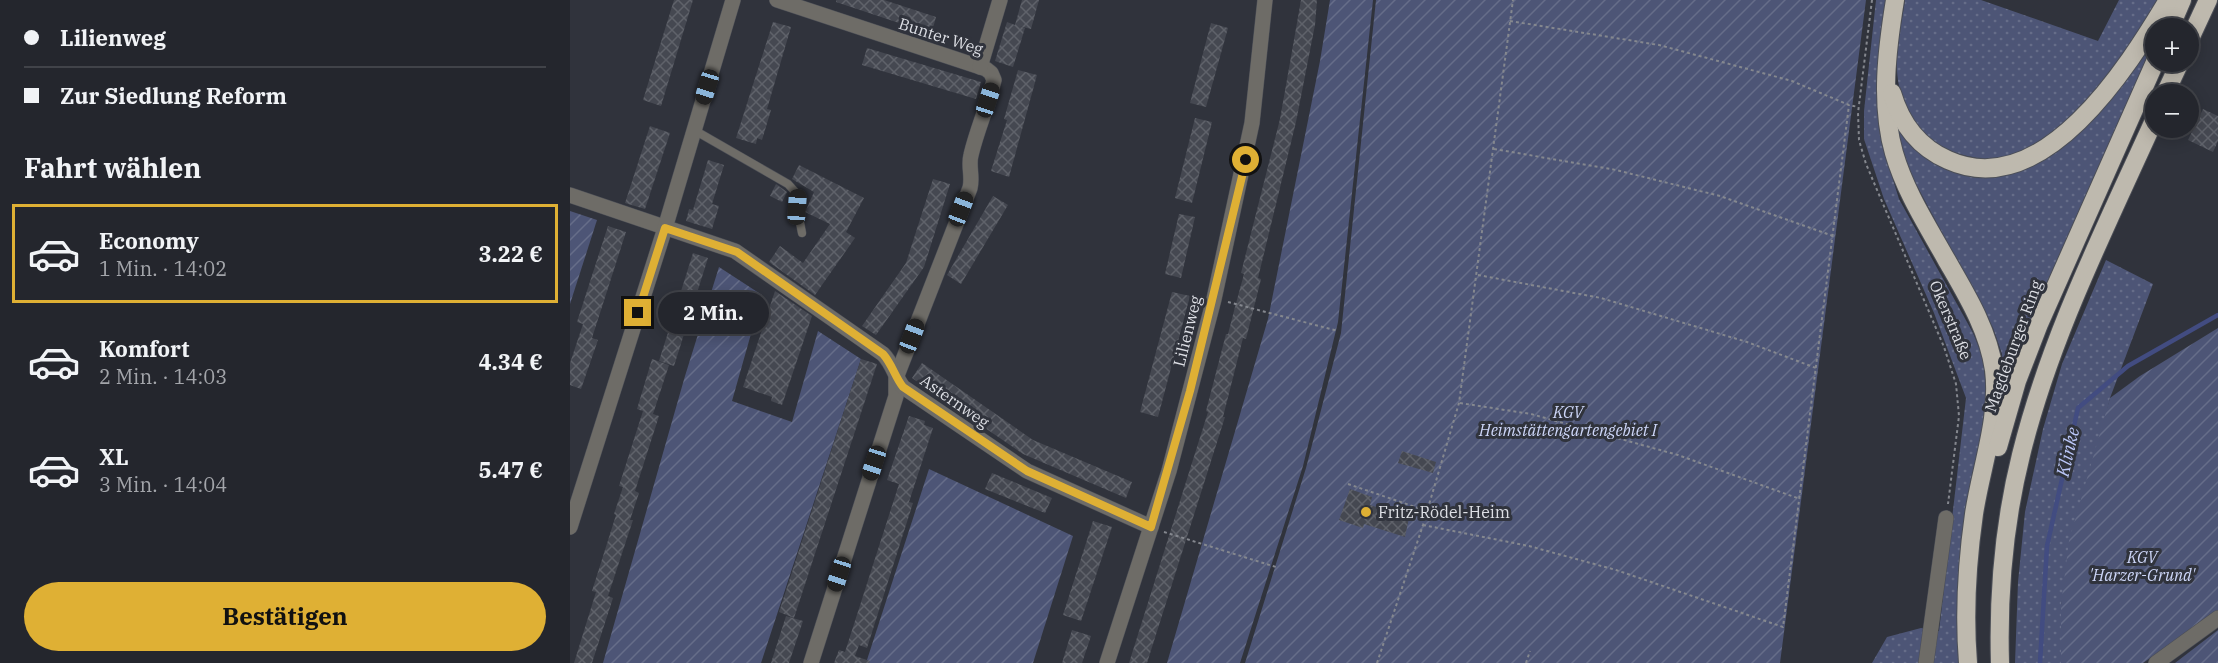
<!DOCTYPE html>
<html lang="de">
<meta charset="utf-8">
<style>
:root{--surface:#24262d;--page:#2c2e35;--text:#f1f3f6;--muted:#a3a5aa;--line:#414349;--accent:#dfb034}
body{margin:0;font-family:"IBM Plex Serif",serif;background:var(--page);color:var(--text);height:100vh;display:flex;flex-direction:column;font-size:22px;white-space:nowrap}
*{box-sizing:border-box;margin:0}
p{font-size:20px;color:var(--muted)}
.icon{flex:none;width:33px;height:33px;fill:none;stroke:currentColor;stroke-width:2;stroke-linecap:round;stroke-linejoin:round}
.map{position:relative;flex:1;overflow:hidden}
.panel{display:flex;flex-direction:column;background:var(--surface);width:570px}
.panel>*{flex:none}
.top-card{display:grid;align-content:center;height:132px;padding:0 24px;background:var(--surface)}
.tools{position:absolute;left:1575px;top:18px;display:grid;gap:12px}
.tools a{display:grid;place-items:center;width:54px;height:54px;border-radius:50%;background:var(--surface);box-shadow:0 3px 15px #0003,0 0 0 2px var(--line);font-size:30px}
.end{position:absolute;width:27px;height:27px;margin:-14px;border:8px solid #dfb034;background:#111;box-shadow:0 0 0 3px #111}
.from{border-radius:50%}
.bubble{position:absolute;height:42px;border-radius:21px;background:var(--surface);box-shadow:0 3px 15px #0003,0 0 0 2px var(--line);font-size:20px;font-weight:800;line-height:42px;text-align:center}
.car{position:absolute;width:18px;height:36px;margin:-18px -9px;border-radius:8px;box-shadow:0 0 4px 2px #0007;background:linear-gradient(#222 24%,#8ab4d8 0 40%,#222 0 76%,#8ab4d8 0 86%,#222 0)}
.top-card b{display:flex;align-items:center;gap:21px;height:57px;font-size:22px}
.top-card b+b{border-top:2px solid var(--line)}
.top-card i{width:15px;height:15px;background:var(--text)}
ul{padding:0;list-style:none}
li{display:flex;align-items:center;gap:18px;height:99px;margin:0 12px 9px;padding:0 12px;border:3px solid transparent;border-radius:0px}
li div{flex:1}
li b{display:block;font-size:22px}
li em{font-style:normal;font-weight:800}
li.selected{border-color:var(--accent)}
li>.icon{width:54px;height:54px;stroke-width:1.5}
h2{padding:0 24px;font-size:27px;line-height:72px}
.cta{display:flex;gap:12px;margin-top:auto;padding:12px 24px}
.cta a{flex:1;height:69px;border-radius:36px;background:var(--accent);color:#111;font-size:24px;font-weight:800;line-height:69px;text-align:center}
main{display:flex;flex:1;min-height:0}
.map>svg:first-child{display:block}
.grass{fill:url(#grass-dots)}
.garden{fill:url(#garden-furrows)}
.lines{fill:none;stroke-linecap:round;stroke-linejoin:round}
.stream{stroke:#424c81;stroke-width:4.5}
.building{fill:url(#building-cross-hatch)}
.lane-casing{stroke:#4c4f57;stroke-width:9}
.street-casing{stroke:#4c4f57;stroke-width:16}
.highway-casing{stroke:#4c4f57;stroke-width:20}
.path{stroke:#85888f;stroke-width:2;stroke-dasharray:3 3;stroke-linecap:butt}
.lane{stroke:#6e6c67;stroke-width:8}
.street{stroke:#6e6c67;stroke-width:15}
.highway{stroke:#beb9ae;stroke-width:18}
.route{stroke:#dfb034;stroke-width:8}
.poi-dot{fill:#dfb034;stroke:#30333c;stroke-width:2}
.labels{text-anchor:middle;stroke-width:6;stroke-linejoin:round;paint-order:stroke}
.street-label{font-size:16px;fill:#dddfe5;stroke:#30333c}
.park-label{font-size:16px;font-style:italic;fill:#ced7f9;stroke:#30333c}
.poi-label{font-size:16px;fill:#dddfe5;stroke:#30333c;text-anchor:start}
.water-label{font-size:18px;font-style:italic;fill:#bbc7f9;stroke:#30333c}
</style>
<main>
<section class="panel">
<div class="top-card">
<b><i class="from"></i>Lilienweg</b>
<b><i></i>Zur Siedlung Reform</b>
</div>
<h2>Fahrt wählen</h2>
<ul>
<li class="selected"><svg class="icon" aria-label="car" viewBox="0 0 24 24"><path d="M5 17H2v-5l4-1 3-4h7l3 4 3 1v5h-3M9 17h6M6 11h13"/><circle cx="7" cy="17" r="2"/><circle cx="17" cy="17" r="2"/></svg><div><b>Economy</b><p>1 Min. · 14:02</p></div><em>3.22 €</em></li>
<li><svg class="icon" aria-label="car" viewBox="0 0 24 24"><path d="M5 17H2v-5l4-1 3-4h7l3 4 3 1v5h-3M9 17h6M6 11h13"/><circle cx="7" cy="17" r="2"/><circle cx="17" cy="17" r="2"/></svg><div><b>Komfort</b><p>2 Min. · 14:03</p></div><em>4.34 €</em></li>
<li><svg class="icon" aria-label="car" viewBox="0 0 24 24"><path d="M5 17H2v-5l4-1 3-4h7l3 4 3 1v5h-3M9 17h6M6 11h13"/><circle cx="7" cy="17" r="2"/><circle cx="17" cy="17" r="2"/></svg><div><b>XL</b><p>3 Min. · 14:04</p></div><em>5.47 €</em></li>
</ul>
<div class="cta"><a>Bestätigen</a></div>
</section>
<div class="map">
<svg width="1648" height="663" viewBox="0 0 1648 663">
<defs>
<pattern id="grass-dots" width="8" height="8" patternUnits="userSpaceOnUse" patternTransform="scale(1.5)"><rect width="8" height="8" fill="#4d5576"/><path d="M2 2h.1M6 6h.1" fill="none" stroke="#666d89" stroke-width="1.8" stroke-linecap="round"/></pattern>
<pattern id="garden-furrows" width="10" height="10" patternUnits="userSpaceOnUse" patternTransform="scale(1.5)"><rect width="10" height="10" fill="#4d5576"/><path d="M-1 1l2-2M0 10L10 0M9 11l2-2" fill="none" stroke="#666d89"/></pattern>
<pattern id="building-cross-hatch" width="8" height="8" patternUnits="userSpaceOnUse" patternTransform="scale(1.5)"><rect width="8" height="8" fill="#454851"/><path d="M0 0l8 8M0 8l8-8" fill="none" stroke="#5f626a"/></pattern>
</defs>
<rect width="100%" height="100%" fill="#30333c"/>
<g class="grass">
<path d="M1306 0H1317L1311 132 1320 170 1329 199 1403 333 1414 360 1416 397 1389 663H1302L1317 637 1351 628 1369 631 1396 398 1364 313 1314 199 1294 139V111Z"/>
<path d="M1335 0H1411L1528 41 1549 0H1589C1560 46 1522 104 1478 137 1462 148 1439 159 1419 160 1412 160 1404 157 1397 156 1361 148 1337 122 1329 86 1323 57 1331 28 1335 0Z"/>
<path d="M1585 32V39L1466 308 1435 389 1432 354 1423 328 1339 171 1327 131H1329L1346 150 1374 168 1392 174 1413 176 1447 171Z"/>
<path d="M1536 260 1583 284 1540 398 1491 605V663H1445L1448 582 1455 512 1473 429 1492 364Z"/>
</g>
<g class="garden">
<path d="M760 0H803L768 322 733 466 670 663H597L698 319 750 61Z"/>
<path d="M806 0H1296L1210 663H675L736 468 771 333Z"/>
<path d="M0 211 27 220 0 304Z"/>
<path d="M149 267 192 295 162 401 222 422 248 331 291 359 191 663H33L115 376Z"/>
<path d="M1648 328V610L1573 663H1491V605L1499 541 1540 398 1570 376Z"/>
<path d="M359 469 503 536 463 663H296Z"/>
<path d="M1648 630V663H1605Z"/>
</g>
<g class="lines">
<path class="stream" d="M1470 663 1477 546 1508 408 1558 366 1648 315"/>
</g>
<g class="building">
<path d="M104 0H123L91 106 73 100Z"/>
<path d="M266 0H314L366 17 363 28 348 24 347 29 266 2Z"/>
<path d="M452 0H469L461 29 449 26 455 28 443 67 425 61 437 22 445 25Z"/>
<path d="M731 0H747L745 25 726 122 688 278 691 279 676 339 673 338 653 417H655L577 663H559L638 412 636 411 656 334H658L665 307 674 274 671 273 710 119Z"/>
<path d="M203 22 221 27 197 109 201 110 192 140 187 138 186 144 166 138Z"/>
<path d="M641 23 658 28 636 107 620 103Z"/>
<path d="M297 48 411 82 406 99 292 65Z"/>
<path d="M448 70 467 75 439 177 421 171 437 120 434 119Z"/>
<path d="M1633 109 1648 116V141L1643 152 1618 140Z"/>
<path d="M625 118 642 122 622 203 605 198Z"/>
<path d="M80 126 100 133 75 209 55 203Z"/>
<path d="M138 160 154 165 142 204 149 206 142 229 116 221 119 209 123 210Z"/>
<path d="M229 165 294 198 276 232 285 238 245 295 199 262 210 246 233 263 260 224 235 212 244 192 222 179Z"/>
<path d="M363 179 380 184 354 267 306 335 292 326 336 263Z"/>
<path d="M206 184 217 192 212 202 200 196Z"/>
<path d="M423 196 438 205 391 284 377 275Z"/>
<path d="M609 214 625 217 611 278 595 274Z"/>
<path d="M38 226 56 232 22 338 28 340 11 389 0 385V363L13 324 7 322Z"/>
<path d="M123 253 138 258 104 366 89 361Z"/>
<path d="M205 291 242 316 212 405 201 401 202 397 173 387Z"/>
<path d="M602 292 620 296 588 417 570 412Z"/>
<path d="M82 359 99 365 83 414 89 416 65 491 69 493 60 520H63L38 596 43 598 22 663H4L26 592 22 591 46 515 44 514 53 487 49 486 73 411 75 412 67 409Z"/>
<path d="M291 359 307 364 224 618 209 612Z"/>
<path d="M352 363 463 440 562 482 556 498 453 454 342 378Z"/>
<path d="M339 416 355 421 354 425 363 428 339 502 343 503 297 648 289 645 285 656 300 661 299 663H264L269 650 275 652 329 484 317 480Z"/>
<path d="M832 451 866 462 863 473 828 463Z"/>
<path d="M422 473 482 498 475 513 415 489Z"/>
<path d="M780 489 802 497 800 505 839 518 835 537 794 524 793 528 769 520Z"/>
<path d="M523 521 542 527 511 621 493 615Z"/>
<path d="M216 616 233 621 219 663H201Z"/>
<path d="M502 630 521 636 512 663H492Z"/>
</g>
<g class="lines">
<g class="lane-casing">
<path id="lane" d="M124 130 218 184 228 195 227 207 232 233"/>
</g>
<g class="street-casing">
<g id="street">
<path d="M207 0 416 69 421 73 424 80C418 106 407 129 401 155 398 166 403 177 400 188L326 378V396L241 663"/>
<path d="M410 67 430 0"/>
<path d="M0 195 165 251 313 354C323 364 325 377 333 387L457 471 581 527"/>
<path d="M0 527 95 228 163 0"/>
<path d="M537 663 599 471 644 299 682 123 695 0"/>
<path d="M1356 663 1376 518"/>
<path d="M1586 663 1648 618"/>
</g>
</g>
<g class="highway-casing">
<g id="highway">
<path d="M1325 0C1317 49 1310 104 1324 153 1335 191 1357 225 1376 259 1396 294 1418 329 1424 370 1430 418 1411 467 1404 514 1397 563 1394 613 1398 663"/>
<path d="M1600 28 1612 0"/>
<path d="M1618 43 1638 0"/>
<path d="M1322 93C1331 124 1348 147 1378 160 1473 203 1558 67 1598 0"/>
<path d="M1595 94 1610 62"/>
<path d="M1428 447 1447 381 1469 324 1586 60"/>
<path d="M1430 663C1428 593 1434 523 1451 455 1480 337 1536 227 1586 116"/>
</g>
</g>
<g class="path">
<path d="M1302 0 1288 113 1289 140 1296 164 1374 347 1386 384 1389 416 1378 504"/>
<path d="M940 21 1089 45 1222 81 1279 105 1288 107"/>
<path d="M924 149 1046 170 1150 196 1263 236"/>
<path d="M908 275 1031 298 1177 342 1246 368"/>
<path d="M658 302 768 331"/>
<path d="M890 403 961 414 1108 455 1230 499"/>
<path d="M778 484 857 511"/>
<path d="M853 525 959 546 1046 570 1213 627 1279 105"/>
<path d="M594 532 706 567"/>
<path d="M807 663 853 525 889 403 943 0"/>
<path d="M956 663 960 651"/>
</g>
<use href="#lane" class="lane"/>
<use href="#street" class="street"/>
<use href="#highway" class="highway"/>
</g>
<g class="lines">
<path class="route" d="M68 313 95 228 167 252 313 354C322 364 325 377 333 387L457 471 581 527 620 391 676 160"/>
</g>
<circle class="poi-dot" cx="796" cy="512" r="6"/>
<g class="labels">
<g class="street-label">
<text transform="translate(371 36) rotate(18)" y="6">Bunter Weg</text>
<text transform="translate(1381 320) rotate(67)" y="6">Okerstraße</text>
<text transform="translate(617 331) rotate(-76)" y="6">Lilienweg</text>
<text transform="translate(1443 346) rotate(-70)" y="6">Magdeburger Ring</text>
<text transform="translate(385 401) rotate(35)" y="6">Asternweg</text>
</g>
<g class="park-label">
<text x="998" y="418">KGV<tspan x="998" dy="18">Heimstättengartengebiet I</tspan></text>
<text x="1572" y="563">KGV<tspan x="1572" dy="18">'Harzer-Grund'</tspan></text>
</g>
<g class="poi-label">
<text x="808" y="518">Fritz-Rödel-Heim</text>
</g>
<g class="water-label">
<text transform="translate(1498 452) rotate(-77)" y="6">Klinke</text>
</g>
</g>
</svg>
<div class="tools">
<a>+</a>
<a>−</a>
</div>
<i class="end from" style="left:676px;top:160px"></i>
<i class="end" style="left:68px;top:313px"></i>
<div class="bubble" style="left:88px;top:292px;width:111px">2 Min.</div>
<i class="car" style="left:137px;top:87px;rotate:197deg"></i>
<i class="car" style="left:418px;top:100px;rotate:18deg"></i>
<i class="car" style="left:227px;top:207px;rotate:4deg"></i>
<i class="car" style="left:391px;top:209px;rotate:21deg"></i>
<i class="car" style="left:342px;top:336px;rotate:21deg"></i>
<i class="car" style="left:304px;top:463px;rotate:198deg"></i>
<i class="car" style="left:269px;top:574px;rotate:198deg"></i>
</div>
</main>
